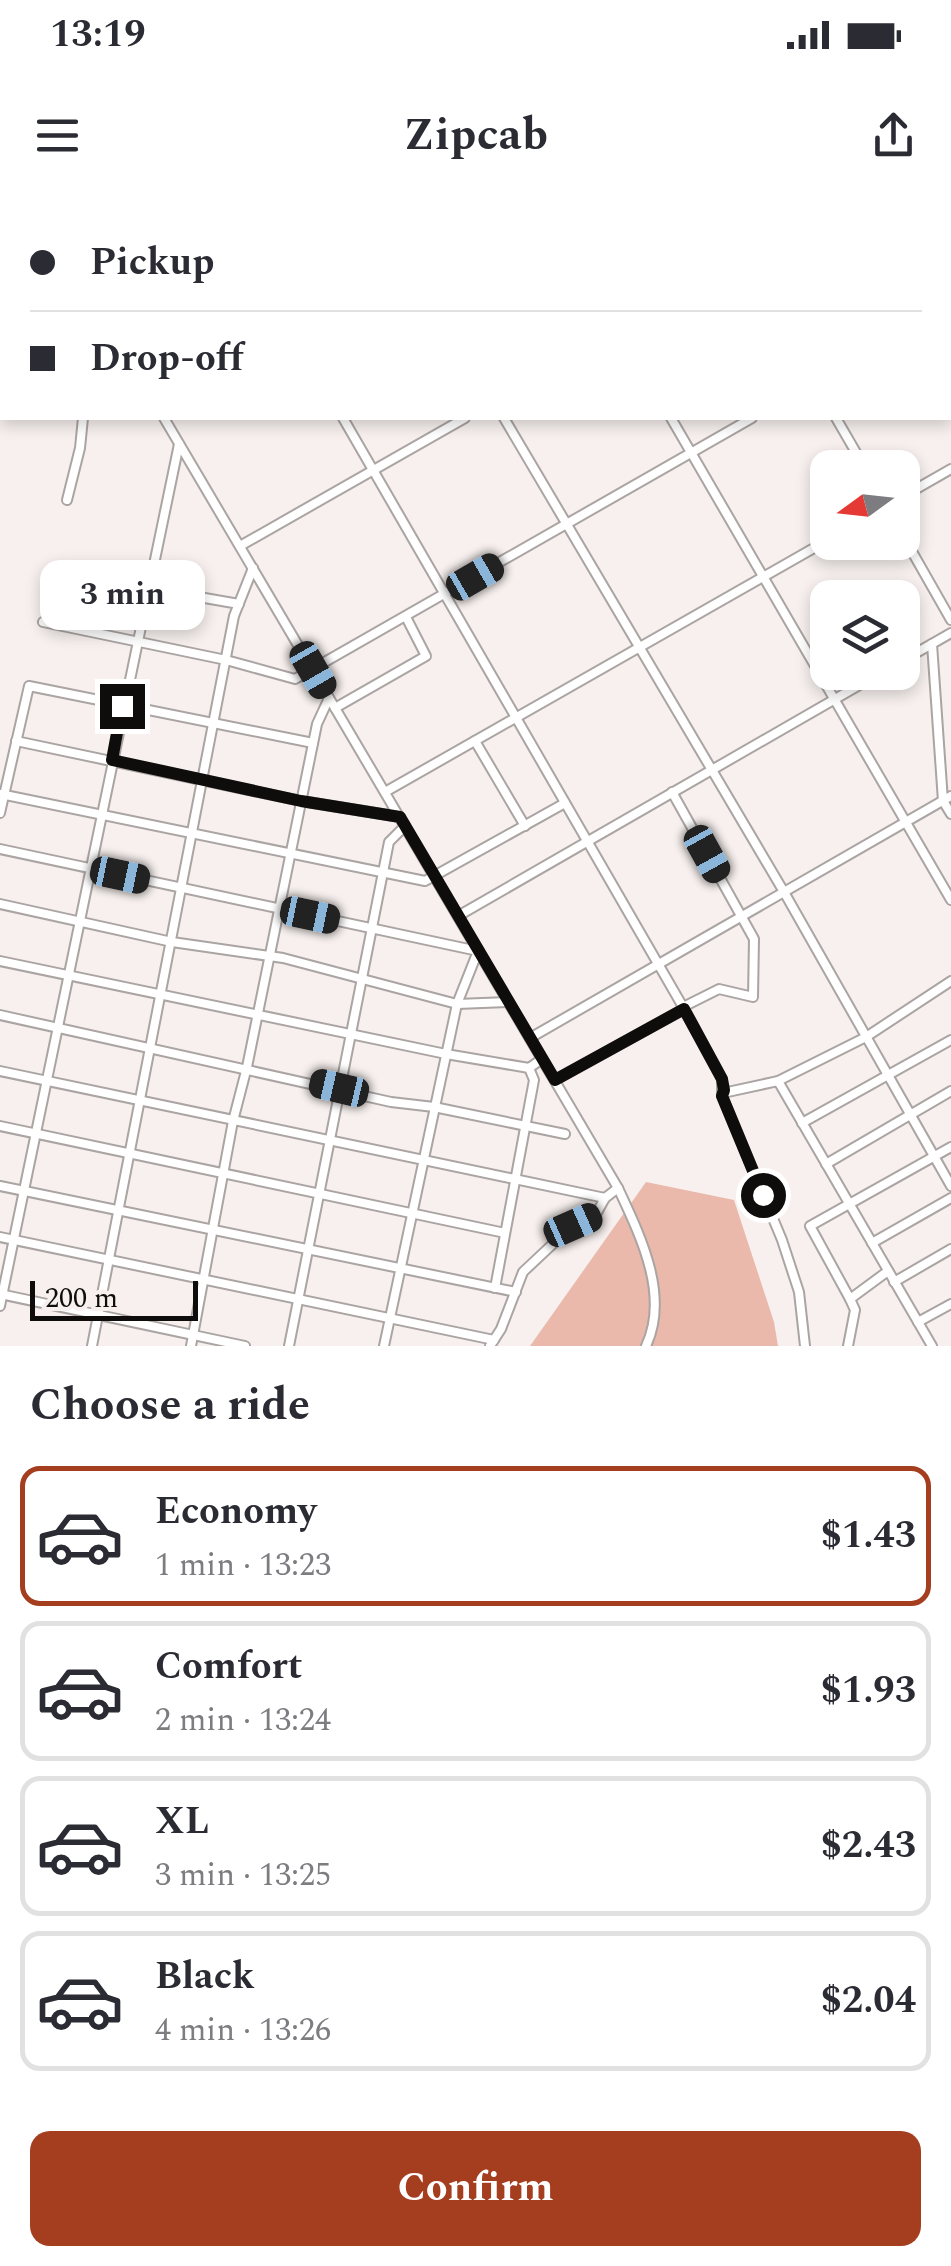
<!DOCTYPE html>
<meta charset="utf-8">
<style>
:root{--surface:#fff;--page:#f7f7f7;--text:#2b2b33;--muted:#7c7c81;--line:#e1e1e2;--accent:#a53d1f}
body{margin:0;font-family:Spectral,serif;background:var(--page);color:var(--text);height:100vh;display:flex;flex-direction:column;font-size:38px;white-space:nowrap}
*{box-sizing:border-box;margin:0}
p{font-size:32px;color:var(--muted)}
.icon{flex:none;width:55px;height:55px;fill:none;stroke:currentColor;stroke-width:2;stroke-linecap:round;stroke-linejoin:round}
.map{position:relative;height:1146px;overflow:hidden}
.sheet{display:flex;flex-direction:column;background:var(--surface);flex:1}
.sheet>*{flex:none}
.guide{position:absolute;left:0px;top:0px;width:952px;height:220px;box-shadow:0 5px 15px #0003;display:grid;align-content:center;height:220px;padding:0 30px;background:var(--surface)}
.needle{width:65px;rotate:255deg}
.tools{position:absolute;left:810px;top:250px;display:grid;gap:20px}
.tools a{display:grid;place-items:center;width:110px;height:110px;border-radius:20px;background:var(--surface);box-shadow:0 5px 15px #0003;font-size:50px}
.scale{position:absolute;left:30px;bottom:25px;width:168px;box-sizing:border-box;padding-left:10px;border:5px solid #0f0d0c;border-top:0;font-size:28px;line-height:35px;white-space:nowrap;color:#0f0d0c;-webkit-text-stroke:8px #f7f0ee;paint-order:stroke}
.end{position:absolute;width:45px;height:45px;margin:-22px;border:12px solid #0f0d0c;background:#fff;box-shadow:0 0 0 5px #fff}
.from{border-radius:50%}
.bubble{position:absolute;height:70px;border-radius:20px;background:var(--surface);box-shadow:0 5px 15px #0003;font-size:32px;font-weight:700;line-height:70px;text-align:center}
.car{position:absolute;width:30px;height:60px;margin:-30px -15px;border-radius:12px;box-shadow:0 0 8px 2px #0007;background:linear-gradient(#222 24%,#8ab4d8 0 40%,#222 0 76%,#8ab4d8 0 86%,#222 0)}
.guide b{display:flex;align-items:center;gap:35px;height:95px;font-size:38px}
.guide b+b{border-top:2px solid var(--line)}
.guide i{width:25px;height:25px;background:var(--text)}
ul{padding:0;list-style:none}
li{display:flex;align-items:center;gap:30px;height:140px;margin:0 20px 15px;padding:0 10px;border:5px solid var(--line);border-radius:20px}
li div{flex:1}
li b{display:block;font-size:38px}
li em{font-style:normal;font-weight:700}
li.selected{border-color:var(--accent)}
li>.icon{width:90px;height:90px;stroke-width:1.5}
h2{padding:0 30px;font-size:45px;line-height:120px}
.cta{display:flex;gap:20px;margin-top:auto;padding:20px 30px}
.cta a{flex:1;height:115px;border-radius:20px;background:var(--accent);color:#fff;font-size:40px;font-weight:700;line-height:115px;text-align:center}
.status{display:flex;justify-content:space-between;align-items:center;height:70px;padding:0 50px;background:var(--surface);direction:ltr}
.status svg{height:28px;fill:currentColor}
header{display:flex;justify-content:space-between;align-items:center;height:130px;padding:0 30px;background:var(--surface);font-size:45px;font-weight:700}
.map>svg:first-child{display:block}
.green{fill:#eab9ab}
.lines{fill:none;stroke-linecap:round;stroke-linejoin:round}
.minor-casing{stroke:#aaa4a2;stroke-width:12}
.minor{stroke:#fff;stroke-width:8}
.route{stroke:#0f0d0c;stroke-width:12}
</style>
<div class="status"><b>13:19</b><svg viewBox="0 0 49 12"><path d="M0 12V9h3v3zM5 12V6h3v6zM10 12V3h3v9zM15 12V0h3v12zM26 1h20v11H26zM47 4h2v5h-2z"/></svg></div>
<header><svg class="icon" aria-label="menu" viewBox="0 0 24 24"><path d="M4 6h16M4 12h16M4 18h16"/></svg>Zipcab<svg class="icon" aria-label="share" viewBox="0 0 24 24"><path d="M12 15V3M7 8l5-5 5 5M5 13v7h14v-7"/></svg></header>
<div class="map">
<svg width="951" height="1146" viewBox="0 0 951 1146">
<rect width="100%" height="100%" fill="#f7f0ee"/>
<path class="green" d="M646 982 734 1000 774 1122 778 1146H530Z"/>
<g class="lines">
<g class="minor-casing">
<g id="minor">
<path d="M36 0 38 2"/>
<path d="M216 0 218 2"/>
<path d="M376 0 378 2"/>
<path d="M544 0 546 2"/>
<path d="M709 0 711 2"/>
<path d="M876 0 877 2"/>
<path d="M265 2 270 0"/>
<path d="M555 2 559 0"/>
<path d="M842 2 846 0"/>
<path d="M950 104 951 103"/>
<path d="M0 127 2 128"/>
<path d="M950 127 951 129"/>
<path d="M164 218 618 988C640 1035 670 1095 646 1146"/>
<path d="M343 218 683 807"/>
<path d="M504 218 784 692 951 986"/>
<path d="M671 218 951 700"/>
<path d="M836 218 865 268"/>
<path d="M902 297 951 269"/>
<path d="M67 300 80 248 83 218"/>
<path d="M902 334 951 420"/>
<path d="M240 346 465 218"/>
<path d="M56 372 239 404"/>
<path d="M43 422 226 460 295 479 752 218"/>
<path d="M932 444 943 601 951 614"/>
<path d="M902 461 951 433"/>
<path d="M335 508 426 456 406 417"/>
<path d="M16 541 301 601 400 617"/>
<path d="M475 541 525 626"/>
<path d="M385 592 828 340"/>
<path d="M672 592 754 739 753 797 719 789 683 807 722 879V896L782 1040 799 1092 805 1146"/>
<path d="M0 594 425 681 565 603"/>
<path d="M0 613 29 486 313 543"/>
<path d="M0 649 478 751 457 804 384 1146"/>
<path d="M0 704 172 742 283 758 457 804 508 802"/>
<path d="M458 716 882 472"/>
<path d="M0 761 446 854 529 868 542 859"/>
<path d="M0 815 391 902 434 907 565 934"/>
<path d="M530 838 951 596"/>
<path d="M0 871 605 998"/>
<path d="M555 880 684 809"/>
<path d="M778 881 932 1146"/>
<path d="M723 893 778 881 866 837 951 781"/>
<path d="M802 923 951 840"/>
<path d="M0 926 505 1033"/>
<path d="M826 964 951 891"/>
<path d="M0 986 516 1092"/>
<path d="M0 1037 494 1140"/>
<path d="M872 1043 951 998"/>
<path d="M894 1082 951 1049"/>
<path d="M495 1088 534 880 529 868"/>
<path d="M0 1094 245 1146"/>
<path d="M850 1099 810 1026 951 947"/>
<path d="M0 1106 179 244"/>
<path d="M918 1122 951 1104"/>
<path d="M92 1146 234 416 253 368"/>
<path d="M191 1146 233 921 247 867 317 524 329 498"/>
<path d="M289 1146 389 642 405 626"/>
<path d="M490 1146 501 1129 523 1072 573 1025 595 1016 605 998 618 988"/>
<path d="M848 1146 855 1110 850 1099 888 1071"/>
</g>
</g>
<use href="#minor" class="minor"/>
</g>
<g class="lines">
<path class="route" d="M122 506 112 560 301 601 400 617 555 880 684 809 722 879 724 890 722 896 763 995"/>
</g>
</svg>
<div class="tools">
<a><svg class="needle" viewBox="-14 -14 28 28"><path d="M0-13l5 13h-10z" fill="#e53935"/><path d="M0 13l5-13h-10z" fill="#7c7c81"/></svg></a>
<a><svg class="icon" aria-label="layers" viewBox="0 0 24 24"><path d="M12 4l9 5-9 5-9-5zM3 14l9 5 9-5"/></svg></a>
</div>
<div class="scale">200 m</div>
<i class="end from" style="left:763px;top:995px"></i>
<i class="end" style="left:122px;top:506px"></i>
<div class="bubble" style="left:40px;top:360px;width:165px">3 min</div>
<i class="car" style="left:475px;top:377px;rotate:60deg"></i>
<i class="car" style="left:313px;top:470px;rotate:150deg"></i>
<i class="car" style="left:707px;top:654px;rotate:151deg"></i>
<i class="car" style="left:120px;top:675px;rotate:102deg"></i>
<i class="car" style="left:310px;top:715px;rotate:102deg"></i>
<i class="car" style="left:339px;top:888px;rotate:283deg"></i>
<i class="car" style="left:573px;top:1025px;rotate:66deg"></i>
<div class="guide">
<b><i class="from"></i>Pickup</b>
<b><i></i>Drop-off</b>
</div>
</div>
<section class="sheet">
<h2>Choose a ride</h2>
<ul>
<li class="selected"><svg class="icon" aria-label="car" viewBox="0 0 24 24"><path d="M5 17H2v-5l4-1 3-4h7l3 4 3 1v5h-3M9 17h6M6 11h13"/><circle cx="7" cy="17" r="2"/><circle cx="17" cy="17" r="2"/></svg><div><b>Economy</b><p>1 min · 13:23</p></div><em>$1.43</em></li>
<li><svg class="icon" aria-label="car" viewBox="0 0 24 24"><path d="M5 17H2v-5l4-1 3-4h7l3 4 3 1v5h-3M9 17h6M6 11h13"/><circle cx="7" cy="17" r="2"/><circle cx="17" cy="17" r="2"/></svg><div><b>Comfort</b><p>2 min · 13:24</p></div><em>$1.93</em></li>
<li><svg class="icon" aria-label="car" viewBox="0 0 24 24"><path d="M5 17H2v-5l4-1 3-4h7l3 4 3 1v5h-3M9 17h6M6 11h13"/><circle cx="7" cy="17" r="2"/><circle cx="17" cy="17" r="2"/></svg><div><b>XL</b><p>3 min · 13:25</p></div><em>$2.43</em></li>
<li><svg class="icon" aria-label="car" viewBox="0 0 24 24"><path d="M5 17H2v-5l4-1 3-4h7l3 4 3 1v5h-3M9 17h6M6 11h13"/><circle cx="7" cy="17" r="2"/><circle cx="17" cy="17" r="2"/></svg><div><b>Black</b><p>4 min · 13:26</p></div><em>$2.04</em></li>
</ul>
<div class="cta"><a>Confirm</a></div>
</section>
